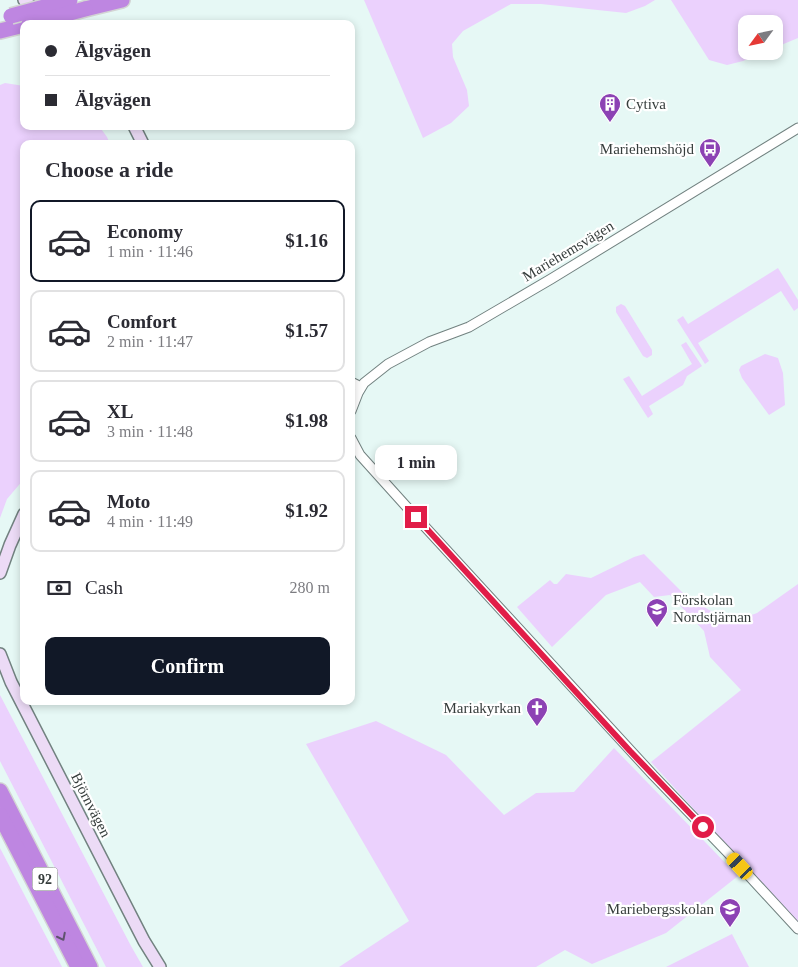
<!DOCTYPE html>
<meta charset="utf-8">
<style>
:root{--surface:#fff;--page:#f2f2f3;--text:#2b2b33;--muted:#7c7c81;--line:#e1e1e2;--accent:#111827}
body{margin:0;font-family:Georgia,serif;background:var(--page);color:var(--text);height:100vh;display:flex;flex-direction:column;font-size:19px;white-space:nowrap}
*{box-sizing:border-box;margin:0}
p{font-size:16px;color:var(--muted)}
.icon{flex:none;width:28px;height:28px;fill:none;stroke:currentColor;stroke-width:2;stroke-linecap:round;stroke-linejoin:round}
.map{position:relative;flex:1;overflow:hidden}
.side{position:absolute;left:20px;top:140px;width:335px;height:565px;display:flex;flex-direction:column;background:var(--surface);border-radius:10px;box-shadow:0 2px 8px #0003}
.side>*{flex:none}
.hud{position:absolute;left:20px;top:20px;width:335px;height:110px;border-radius:10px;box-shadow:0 2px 8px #0003;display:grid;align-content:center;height:110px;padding:0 25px;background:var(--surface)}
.needle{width:32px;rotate:237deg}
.tools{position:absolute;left:738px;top:15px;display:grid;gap:10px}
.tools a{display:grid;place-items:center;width:45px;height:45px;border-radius:10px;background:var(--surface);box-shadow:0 2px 8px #0003;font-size:25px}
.end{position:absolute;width:22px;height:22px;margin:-11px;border:6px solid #e11d48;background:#fff;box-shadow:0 0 0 2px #fff}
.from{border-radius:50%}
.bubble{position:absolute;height:35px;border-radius:10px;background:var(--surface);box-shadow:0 2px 8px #0003;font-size:16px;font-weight:700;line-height:35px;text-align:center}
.car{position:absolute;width:15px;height:30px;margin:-15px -8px;border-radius:6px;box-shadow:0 0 4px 1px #0007;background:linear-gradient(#f5c518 24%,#345 0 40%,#f5c518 0 76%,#345 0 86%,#f5c518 0)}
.hud b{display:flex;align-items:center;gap:18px;height:48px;font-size:19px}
.hud b+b{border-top:1px solid var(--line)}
.hud i{width:12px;height:12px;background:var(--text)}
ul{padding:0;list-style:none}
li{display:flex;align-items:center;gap:15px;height:82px;margin:0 10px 8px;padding:0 15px;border:2px solid var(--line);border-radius:10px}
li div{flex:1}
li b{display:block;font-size:19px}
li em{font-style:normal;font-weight:700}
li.selected{border-color:var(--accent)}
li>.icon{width:45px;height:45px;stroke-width:1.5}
h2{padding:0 25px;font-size:22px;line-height:60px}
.pay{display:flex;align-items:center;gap:12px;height:55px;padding:0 25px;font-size:19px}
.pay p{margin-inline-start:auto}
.primary-button{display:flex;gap:10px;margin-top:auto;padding:10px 25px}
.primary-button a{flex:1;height:58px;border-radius:10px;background:var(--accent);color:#fff;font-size:20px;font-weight:700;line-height:58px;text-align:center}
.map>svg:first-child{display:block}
.green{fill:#ebd1fd}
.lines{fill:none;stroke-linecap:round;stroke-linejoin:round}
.street-casing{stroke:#728280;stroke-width:11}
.secondary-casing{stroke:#728280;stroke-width:14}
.highway-casing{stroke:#d3d4d4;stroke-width:18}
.street{stroke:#fff;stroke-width:9}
.secondary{stroke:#ecdbf6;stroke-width:11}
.highway{stroke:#be86e1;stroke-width:15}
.highway-bridge-casing{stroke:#d3d4d4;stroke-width:18;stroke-linecap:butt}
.highway-bridge{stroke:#be86e1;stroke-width:15}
.oneway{stroke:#5f536e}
.route{stroke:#e11d48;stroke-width:6}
.labels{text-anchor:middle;stroke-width:4.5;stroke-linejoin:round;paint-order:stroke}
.shield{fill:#fff;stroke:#727776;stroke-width:1}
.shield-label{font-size:14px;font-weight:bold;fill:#363d3c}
.poi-label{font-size:15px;fill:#363d3c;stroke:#fff;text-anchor:end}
.street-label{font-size:15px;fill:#363d3c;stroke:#fff}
</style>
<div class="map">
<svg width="798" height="967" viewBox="0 0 798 967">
<rect width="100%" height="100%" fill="#e6f8f5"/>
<g class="green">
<path d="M364 0H655L645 6 626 13 541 4H511L463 31 452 44 453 57 467 90 469 106 451 123 423 138Z"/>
<path d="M671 0H798V38L774 48V24H746V51H767L743 61 727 65 709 60Z"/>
<path d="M5 83 24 86V126H99L107 137 110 144H24V479L7 499 0 518V85Z"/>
<path d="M778 268 798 300V308L794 311 781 291 698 343 709 361 705 364 677 320 683 316 688 324Z"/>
<path d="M621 304 625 306 652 350V355L647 358 643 356 616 312V307Z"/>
<path d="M686 342 702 366 687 376 683 385 649 406 653 414 648 418 623 379 629 376 642 396 692 364 681 345Z"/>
<path d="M765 354 778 358 783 373 785 405 769 415 742 378 739 370 741 366Z"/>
<path d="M644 554 685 595 730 623 757 613 798 584V924L740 865 731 850 651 762 741 690 710 657 704 631 670 595 654 597 640 582 606 595 552 647 517 607 550 580 554 584H557L566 574 591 578 634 557Z"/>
<path d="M0 695 131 946 143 967H106L0 761Z"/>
<path d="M376 721 446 755 504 815 536 793 574 792 614 748 738 876 666 933 592 964 565 950 536 967H339L409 921 306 744Z"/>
<path d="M0 848 62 967H0Z"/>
<path d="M732 934 749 967H666Z"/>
</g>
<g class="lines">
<g class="street-casing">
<g id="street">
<path d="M351 382 361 387"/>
<path d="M351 411 358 393 364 383 388 364 429 342 469 327 551 279 798 128"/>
<path d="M351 438 360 455 405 505 653 775 728 853 798 929"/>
</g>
</g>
<g class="secondary-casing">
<g id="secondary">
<path d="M24 0 40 14"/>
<path d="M134 126 143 144"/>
<path d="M0 573 10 545 24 514"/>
<path d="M0 654 11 682 144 941 160 967"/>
</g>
</g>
<g class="highway-casing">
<g id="highway">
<path d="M85 9 122 0"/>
<path d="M0 31 24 25"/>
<path d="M0 791 90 967"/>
<path d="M0 815 78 967"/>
</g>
</g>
<use href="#street" class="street"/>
<use href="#secondary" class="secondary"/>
<use href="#highway" class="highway"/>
<g class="highway-bridge-casing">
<g id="highway-bridge">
<path d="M11 16 70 0"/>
<path d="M29 24 85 9"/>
</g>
</g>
<use href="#highway-bridge" class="highway-bridge"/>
</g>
<defs><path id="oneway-chevron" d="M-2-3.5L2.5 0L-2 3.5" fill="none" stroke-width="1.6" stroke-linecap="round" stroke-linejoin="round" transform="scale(1.25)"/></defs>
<use class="oneway" href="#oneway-chevron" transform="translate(62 937) rotate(63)"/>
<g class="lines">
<path class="route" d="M416 517 630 751 703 827"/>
</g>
<defs>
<g id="building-pin" transform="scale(1.125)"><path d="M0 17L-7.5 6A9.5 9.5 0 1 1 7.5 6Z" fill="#8c42b4" stroke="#fff"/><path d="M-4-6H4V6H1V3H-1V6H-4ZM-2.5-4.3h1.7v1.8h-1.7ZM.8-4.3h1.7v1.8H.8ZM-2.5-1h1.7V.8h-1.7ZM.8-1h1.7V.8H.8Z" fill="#fff"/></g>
<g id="bus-pin" transform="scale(1.125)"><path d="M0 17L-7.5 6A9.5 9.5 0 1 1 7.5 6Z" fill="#8c42b4" stroke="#fff"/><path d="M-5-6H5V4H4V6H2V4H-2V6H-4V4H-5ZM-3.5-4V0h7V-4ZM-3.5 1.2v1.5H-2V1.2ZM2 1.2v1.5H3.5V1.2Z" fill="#fff"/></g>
<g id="school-pin" transform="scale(1.125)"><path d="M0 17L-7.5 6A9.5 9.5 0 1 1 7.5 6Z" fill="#8c42b4" stroke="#fff"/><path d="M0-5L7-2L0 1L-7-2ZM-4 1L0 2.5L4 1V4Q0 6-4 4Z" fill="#fff"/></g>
<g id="church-pin" transform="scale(1.125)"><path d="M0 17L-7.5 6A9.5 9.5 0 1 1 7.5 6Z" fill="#8c42b4" stroke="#fff"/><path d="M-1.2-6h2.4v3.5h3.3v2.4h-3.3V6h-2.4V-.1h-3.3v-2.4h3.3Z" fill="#fff"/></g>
</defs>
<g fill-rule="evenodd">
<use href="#building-pin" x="610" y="104"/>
<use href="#bus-pin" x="710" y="149"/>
<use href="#school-pin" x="657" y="609"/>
<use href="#church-pin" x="537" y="708"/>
<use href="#school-pin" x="730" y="909"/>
</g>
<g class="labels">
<rect class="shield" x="32.5" y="867.5" width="25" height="23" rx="4"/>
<g class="shield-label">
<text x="45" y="884">92</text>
</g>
<g class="poi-label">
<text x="626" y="109" text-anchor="start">Cytiva</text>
<text x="694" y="154">Mariehemshöjd</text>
<text x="673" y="605" text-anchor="start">Förskolan<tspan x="673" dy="17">Nordstjärnan</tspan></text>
<text x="521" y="713">Mariakyrkan</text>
<text x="714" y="914">Mariebergsskolan</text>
</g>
<g class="street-label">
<text transform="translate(568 251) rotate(-31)" y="5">Mariehemsvägen</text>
<text transform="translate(91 805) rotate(63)" y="5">Björnvägen</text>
</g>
</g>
</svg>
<div class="tools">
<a><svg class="needle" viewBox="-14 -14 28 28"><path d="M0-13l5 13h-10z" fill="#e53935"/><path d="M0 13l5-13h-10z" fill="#7c7c81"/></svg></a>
</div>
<i class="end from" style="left:703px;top:827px"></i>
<i class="end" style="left:416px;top:517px"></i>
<div class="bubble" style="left:375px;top:445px;width:82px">1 min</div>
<i class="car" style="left:740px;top:866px;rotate:317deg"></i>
<div class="hud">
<b><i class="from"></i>Älgvägen</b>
<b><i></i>Älgvägen</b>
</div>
<section class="side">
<h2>Choose a ride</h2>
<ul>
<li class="selected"><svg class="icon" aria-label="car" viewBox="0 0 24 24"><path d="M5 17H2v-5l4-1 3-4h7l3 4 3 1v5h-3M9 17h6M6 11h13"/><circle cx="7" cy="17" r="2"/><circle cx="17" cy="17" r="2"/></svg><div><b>Economy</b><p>1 min · 11:46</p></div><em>$1.16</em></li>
<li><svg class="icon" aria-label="car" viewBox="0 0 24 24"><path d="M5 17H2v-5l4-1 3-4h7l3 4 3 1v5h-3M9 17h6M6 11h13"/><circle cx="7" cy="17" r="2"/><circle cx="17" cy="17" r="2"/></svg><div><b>Comfort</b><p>2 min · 11:47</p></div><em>$1.57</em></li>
<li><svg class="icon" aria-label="car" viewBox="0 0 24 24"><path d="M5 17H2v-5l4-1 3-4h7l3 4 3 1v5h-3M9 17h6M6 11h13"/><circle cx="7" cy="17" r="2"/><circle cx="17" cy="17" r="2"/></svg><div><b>XL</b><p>3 min · 11:48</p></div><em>$1.98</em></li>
<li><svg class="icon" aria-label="car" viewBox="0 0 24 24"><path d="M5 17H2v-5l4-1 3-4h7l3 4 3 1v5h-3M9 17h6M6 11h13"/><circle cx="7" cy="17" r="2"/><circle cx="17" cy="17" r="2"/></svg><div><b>Moto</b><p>4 min · 11:49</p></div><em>$1.92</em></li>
</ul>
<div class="pay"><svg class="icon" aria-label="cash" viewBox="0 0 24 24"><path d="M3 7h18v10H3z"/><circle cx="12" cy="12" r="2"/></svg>Cash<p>280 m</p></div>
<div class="primary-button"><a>Confirm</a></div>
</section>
</div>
